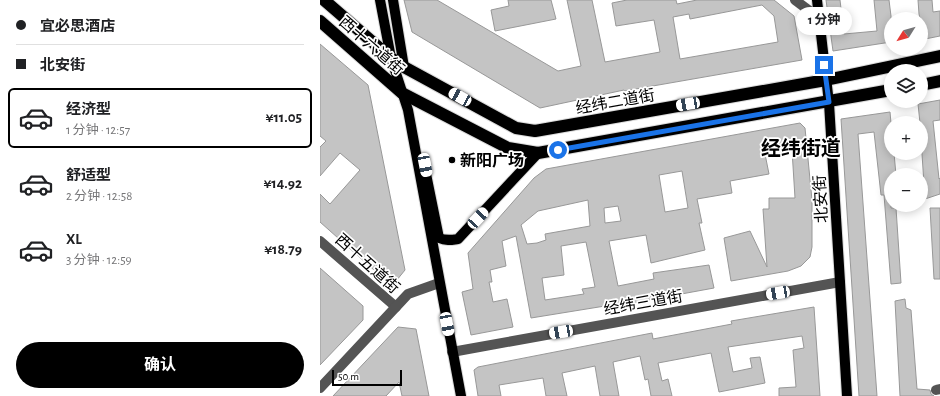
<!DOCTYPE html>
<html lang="zh">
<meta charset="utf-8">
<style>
:root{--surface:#fff;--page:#f2f2f2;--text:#202124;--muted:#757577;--line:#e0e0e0;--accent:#000}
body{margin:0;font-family:"Alegreya Sans","Noto Sans SC",sans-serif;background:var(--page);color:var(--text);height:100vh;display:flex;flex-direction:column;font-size:15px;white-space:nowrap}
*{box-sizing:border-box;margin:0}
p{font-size:13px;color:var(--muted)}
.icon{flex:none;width:22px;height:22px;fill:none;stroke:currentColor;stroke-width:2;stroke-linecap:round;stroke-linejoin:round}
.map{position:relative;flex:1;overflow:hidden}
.sheet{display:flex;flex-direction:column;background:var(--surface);width:320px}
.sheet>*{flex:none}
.hud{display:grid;align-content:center;height:88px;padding:0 16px;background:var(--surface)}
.needle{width:26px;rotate:233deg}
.controls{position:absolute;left:564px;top:12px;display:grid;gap:8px}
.controls a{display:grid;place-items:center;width:44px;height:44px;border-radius:50%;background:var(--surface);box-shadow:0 2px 10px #0003;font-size:20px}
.scale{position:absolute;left:12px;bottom:10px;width:70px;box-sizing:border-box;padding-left:4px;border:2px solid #000;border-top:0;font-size:11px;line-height:14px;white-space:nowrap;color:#000;-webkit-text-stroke:3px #fff;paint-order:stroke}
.end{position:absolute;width:18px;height:18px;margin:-9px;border:5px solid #1a73e8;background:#fff;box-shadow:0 0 0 2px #fff}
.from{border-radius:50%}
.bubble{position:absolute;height:28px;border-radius:14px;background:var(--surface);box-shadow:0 2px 10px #0003;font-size:13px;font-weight:700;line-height:28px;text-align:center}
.car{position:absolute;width:12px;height:24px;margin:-12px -6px;border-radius:5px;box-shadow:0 0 3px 1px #0007;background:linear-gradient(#fff 24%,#345 0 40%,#fff 0 76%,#345 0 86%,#fff 0)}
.hud b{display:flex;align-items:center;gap:14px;height:38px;font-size:15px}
.hud b+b{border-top:1px solid var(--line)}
.hud i{width:10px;height:10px;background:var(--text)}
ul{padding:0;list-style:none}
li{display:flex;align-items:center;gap:12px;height:60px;margin:0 8px 6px;padding:0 8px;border:2px solid transparent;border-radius:6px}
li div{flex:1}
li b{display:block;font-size:15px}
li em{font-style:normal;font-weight:700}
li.current{border-color:var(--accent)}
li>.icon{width:36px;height:36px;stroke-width:1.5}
.primary-button{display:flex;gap:8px;margin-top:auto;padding:8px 16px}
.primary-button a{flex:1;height:46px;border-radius:24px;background:var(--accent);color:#fff;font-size:16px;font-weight:700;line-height:46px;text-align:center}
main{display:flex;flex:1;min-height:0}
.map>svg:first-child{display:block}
.building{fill:#c4c4c4;stroke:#989898;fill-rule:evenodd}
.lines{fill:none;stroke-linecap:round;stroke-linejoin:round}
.major-casing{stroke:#dbdbdb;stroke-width:12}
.highway-casing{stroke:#dbdbdb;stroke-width:14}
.minor{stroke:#545454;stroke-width:10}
.major{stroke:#000;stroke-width:10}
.highway{stroke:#000;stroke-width:12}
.route{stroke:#1a73e8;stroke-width:5}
.poi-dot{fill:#000;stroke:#fff;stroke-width:1.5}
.labels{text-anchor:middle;stroke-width:3.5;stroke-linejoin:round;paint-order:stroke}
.street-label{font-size:16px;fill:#000;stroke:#fff}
.poi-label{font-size:16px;font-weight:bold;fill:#000;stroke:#fff;text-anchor:start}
.district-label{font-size:20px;font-weight:bold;fill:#000;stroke:#fff}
</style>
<main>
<section class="sheet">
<div class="hud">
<b><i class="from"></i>宜必思酒店</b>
<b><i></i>北安街</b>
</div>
<ul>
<li class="current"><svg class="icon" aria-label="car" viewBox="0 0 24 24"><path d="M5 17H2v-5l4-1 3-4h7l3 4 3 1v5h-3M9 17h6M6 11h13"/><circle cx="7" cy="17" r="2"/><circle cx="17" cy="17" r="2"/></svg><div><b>经济型</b><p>1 分钟 · 12:57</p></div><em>¥11.05</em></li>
<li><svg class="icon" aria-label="car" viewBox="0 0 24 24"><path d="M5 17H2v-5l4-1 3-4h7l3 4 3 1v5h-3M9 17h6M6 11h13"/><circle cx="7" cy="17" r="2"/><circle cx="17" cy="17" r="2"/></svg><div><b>舒适型</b><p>2 分钟 · 12:58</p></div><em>¥14.92</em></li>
<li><svg class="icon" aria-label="car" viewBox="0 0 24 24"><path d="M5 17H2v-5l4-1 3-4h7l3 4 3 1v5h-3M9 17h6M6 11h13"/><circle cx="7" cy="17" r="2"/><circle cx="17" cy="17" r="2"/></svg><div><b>XL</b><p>3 分钟 · 12:59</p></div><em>¥18.79</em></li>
</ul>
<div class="primary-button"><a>确认</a></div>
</section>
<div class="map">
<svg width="620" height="396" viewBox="0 0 620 396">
<rect width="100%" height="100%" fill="#fff"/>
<g class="building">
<path d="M84 0H117L238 71 261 66 247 0H272L285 62 340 52 334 20 296 26 292 3 307 0H356L357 4 377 0H454L474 16 482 60 304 91V90L220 108 92 32ZM442 5 454 16 458 42 360 59 353 17 369 14 370 19Z"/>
<path d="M188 0H231L236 19 175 31 171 10 189 6Z"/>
<path d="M506 0H520L524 34 557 31 554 0H569L571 16V42L513 51Z"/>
<path d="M598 0H612L613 12 620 11V36L605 39 599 14Z"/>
<path d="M0 44 48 85 85 270 72 286 0 222V194L10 204 40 170 20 153 0 176V147L6 141 0 136Z"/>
<path d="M620 100V120L613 121 619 179 620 178V194L605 199 601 139V123H600L598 104Z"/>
<path d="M570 112 571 123V153H574L576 175H571V208H576L581 283 571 284 564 195H561L554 132 538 134 557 396H539L521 119Z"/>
<path d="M480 123 485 128 492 200V247L490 257 481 266 468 271 411 281 404 238 430 231 447 267 443 209H449V198H475L472 150 445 154 449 174 410 181 412 193 377 199 382 223H379L385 250 331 263 326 235 289 241 298 286 334 279 333 273 389 265 394 288 285 308V306L211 318 196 236 182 241 186 266 170 270 172 282H169L173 302 187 299 193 327 151 335 142 292 153 289 148 253 214 178 226 169ZM362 171 368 208 345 212 339 175ZM268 200 270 226 225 234 226 240 217 243 207 244 201 225 218 211ZM298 206 301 221 285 223 284 208ZM266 242 275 287 262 289 264 294 225 300 222 278 244 275 241 246Z"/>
<path d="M610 208H620V279H614Z"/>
<path d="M0 268 43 306V320L0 365Z"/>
<path d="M585 299 586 308 591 310 597 389 610 390 611 394 614 396H580L575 301Z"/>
<path d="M494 307 500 396H459V388L476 387 473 350 484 348 482 336 408 347 413 372 432 368 430 358 440 357 445 383 399 392 391 353 338 363 342 381 348 379 352 396H331L328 379 325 380 320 356 293 362 299 396H280L275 366 242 373 247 396H226L223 378 179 385 181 396H158L154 370 158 367 332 333 333 339 412 324 411 321Z"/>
<path d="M78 327 96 329 109 396H82L79 382 66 396H13Z"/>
</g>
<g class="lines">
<g class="major-casing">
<g id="major">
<path d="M60 0 71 58 88 110 141 396"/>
<path d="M73 0 84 67"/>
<path d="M497 0 509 103 527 396"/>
<path d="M104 164 119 238C126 241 131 240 138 239L218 153"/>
</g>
</g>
<g class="highway-casing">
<g id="highway">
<path d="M4 0 71 58 84 67 196 128 215 131 506 80 620 56"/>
<path d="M0 21 82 93 188 148 218 153 571 90"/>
<path d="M601 85 620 81"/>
</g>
</g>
<g class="minor">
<path d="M475 0 499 18"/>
<path d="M0 241 76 307"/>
<path d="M132 352 520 282"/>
<path d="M0 388 88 294 119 283"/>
<path d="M616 390 620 389"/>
</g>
<use href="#major" class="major"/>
<use href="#highway" class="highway"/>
</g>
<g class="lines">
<path class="route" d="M238 150 509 102 504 65"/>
</g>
<circle class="poi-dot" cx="132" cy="160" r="4"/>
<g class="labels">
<g class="street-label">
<text transform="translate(52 45) rotate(41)" y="6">西十六道街</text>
<text transform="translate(295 101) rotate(-10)" y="6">经纬二道街</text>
<text transform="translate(500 199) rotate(-93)" y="6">北安街</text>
<text transform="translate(48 263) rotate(42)" y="6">西十五道街</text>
<text transform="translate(323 302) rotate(-10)" y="6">经纬三道街</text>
</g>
<g class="poi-label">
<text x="140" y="166">新阳广场</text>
</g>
<g class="district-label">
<text x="481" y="155">经纬街道</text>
</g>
</g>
</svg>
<div class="controls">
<a><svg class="needle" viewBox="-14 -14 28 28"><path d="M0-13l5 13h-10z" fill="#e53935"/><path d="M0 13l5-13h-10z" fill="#757577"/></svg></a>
<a><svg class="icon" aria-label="layers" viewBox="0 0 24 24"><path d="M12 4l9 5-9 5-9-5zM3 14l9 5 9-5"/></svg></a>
<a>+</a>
<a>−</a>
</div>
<div class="scale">50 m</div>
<i class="end from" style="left:238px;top:150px"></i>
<i class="end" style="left:504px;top:65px"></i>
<div class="bubble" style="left:476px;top:7px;width:56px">1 分钟</div>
<i class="car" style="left:140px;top:97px;rotate:299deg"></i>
<i class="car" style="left:368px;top:104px;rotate:260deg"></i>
<i class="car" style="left:105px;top:165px;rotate:169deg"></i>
<i class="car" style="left:158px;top:218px;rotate:43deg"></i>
<i class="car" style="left:458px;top:293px;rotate:260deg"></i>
<i class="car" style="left:127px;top:324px;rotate:169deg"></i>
<i class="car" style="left:241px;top:332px;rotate:260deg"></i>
</div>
</main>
